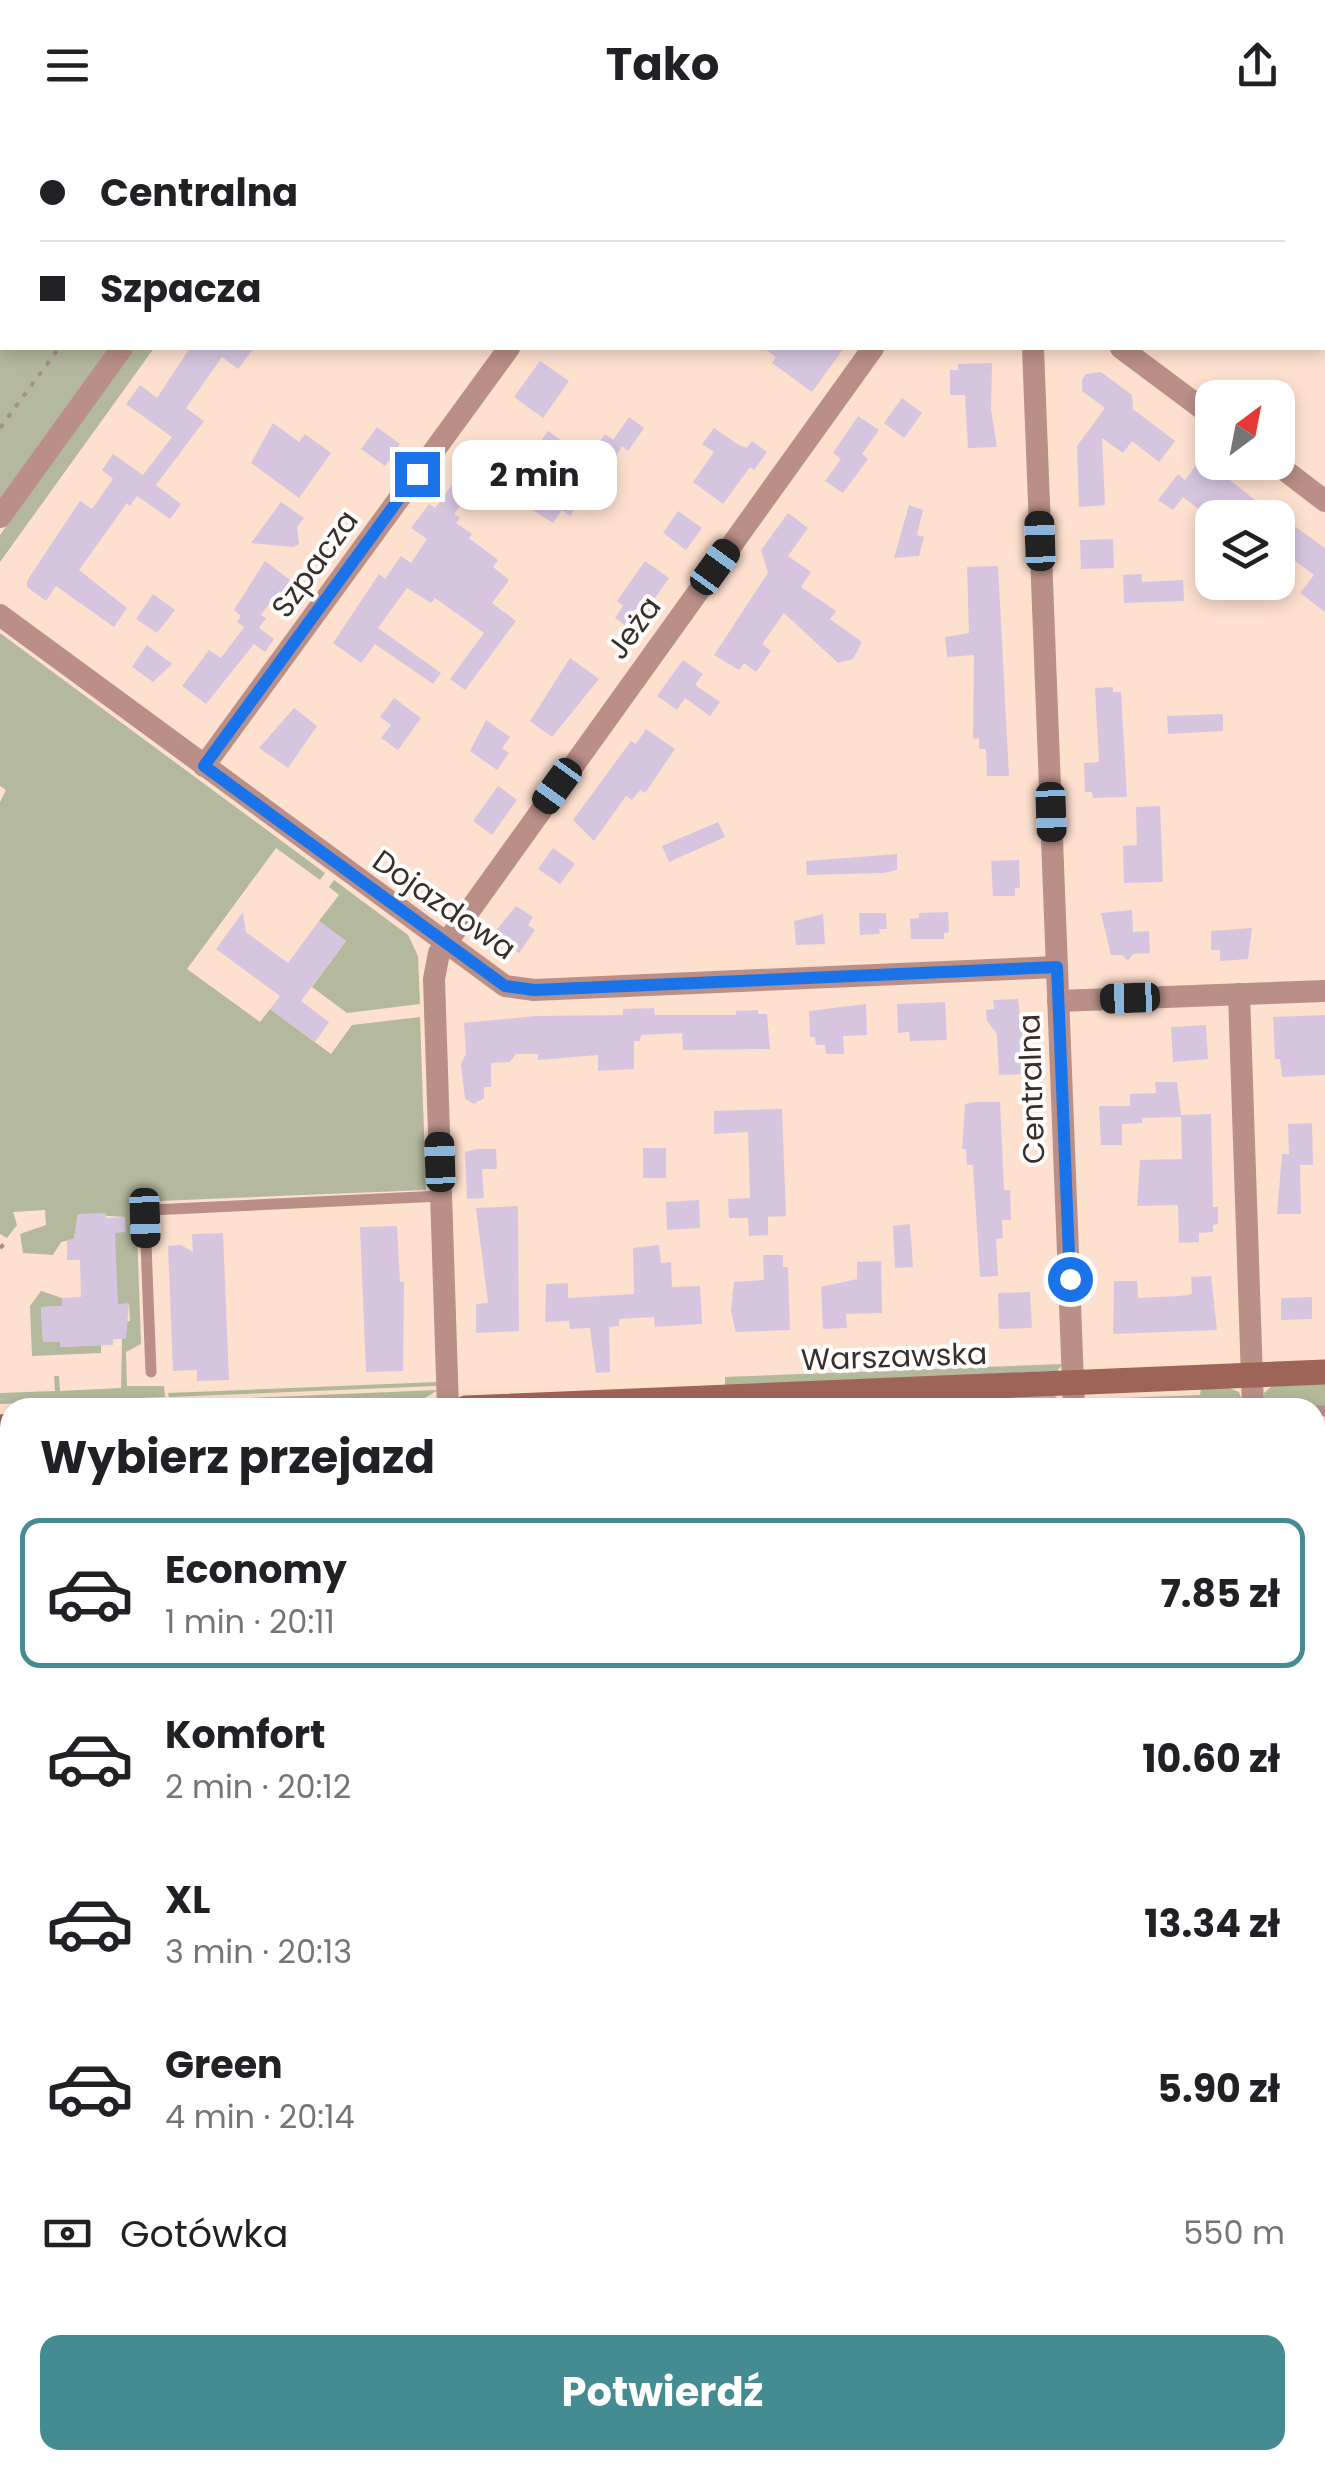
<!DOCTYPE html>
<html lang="pl">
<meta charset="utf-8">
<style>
:root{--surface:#fff;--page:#f6f6f6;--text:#202124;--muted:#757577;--line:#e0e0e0;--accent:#448c91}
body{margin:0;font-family:Poppins,sans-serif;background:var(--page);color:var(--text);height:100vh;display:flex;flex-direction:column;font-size:38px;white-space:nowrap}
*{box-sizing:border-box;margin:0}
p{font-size:32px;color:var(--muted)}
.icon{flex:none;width:55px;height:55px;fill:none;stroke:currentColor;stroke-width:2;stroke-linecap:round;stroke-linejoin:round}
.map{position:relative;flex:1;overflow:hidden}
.sheet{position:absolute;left:0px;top:1268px;width:1325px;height:1072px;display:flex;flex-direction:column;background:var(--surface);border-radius:30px 30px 0 0;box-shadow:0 5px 15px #0003}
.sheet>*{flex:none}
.hud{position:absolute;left:0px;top:0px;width:1325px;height:220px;box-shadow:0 5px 15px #0003;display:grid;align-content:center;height:220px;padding:0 40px;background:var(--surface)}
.needle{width:65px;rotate:32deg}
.fabs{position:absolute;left:1195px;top:250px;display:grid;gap:20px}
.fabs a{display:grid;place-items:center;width:100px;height:100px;border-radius:20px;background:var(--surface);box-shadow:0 5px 15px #0003;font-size:50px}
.end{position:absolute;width:45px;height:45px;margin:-22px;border:12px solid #1a73e8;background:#fff;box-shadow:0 0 0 5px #fff}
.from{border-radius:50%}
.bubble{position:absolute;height:70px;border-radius:20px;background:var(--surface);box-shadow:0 5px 15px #0003;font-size:32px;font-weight:700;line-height:70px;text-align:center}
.car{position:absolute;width:30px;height:60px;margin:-30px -15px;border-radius:12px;box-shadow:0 0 8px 2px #0007;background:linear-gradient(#222 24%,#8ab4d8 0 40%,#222 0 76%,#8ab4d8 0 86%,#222 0)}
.hud b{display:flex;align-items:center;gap:35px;height:95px;font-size:38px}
.hud b+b{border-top:2px solid var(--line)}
.hud i{width:25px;height:25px;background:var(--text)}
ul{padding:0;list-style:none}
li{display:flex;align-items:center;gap:30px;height:150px;margin:0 20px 15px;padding:0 20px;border:5px solid transparent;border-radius:20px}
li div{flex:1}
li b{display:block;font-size:38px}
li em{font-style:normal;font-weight:700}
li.on{border-color:var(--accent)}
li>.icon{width:90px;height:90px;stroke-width:1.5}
h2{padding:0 40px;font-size:45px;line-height:120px}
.pay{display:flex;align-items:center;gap:25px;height:110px;padding:0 40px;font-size:38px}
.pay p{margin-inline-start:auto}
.cta{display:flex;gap:20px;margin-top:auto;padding:20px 40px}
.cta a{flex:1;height:115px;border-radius:20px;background:var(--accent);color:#fff;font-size:40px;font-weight:700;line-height:115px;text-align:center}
header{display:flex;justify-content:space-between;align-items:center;height:130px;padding:0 40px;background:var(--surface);font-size:45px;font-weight:700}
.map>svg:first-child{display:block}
.green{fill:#b4b89c}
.building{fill:#d6c5df}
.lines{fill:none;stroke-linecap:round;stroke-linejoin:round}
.path{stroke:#a69184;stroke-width:4;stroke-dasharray:5 8;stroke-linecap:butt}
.lane{stroke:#b98f87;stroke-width:11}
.street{stroke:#b98f87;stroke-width:22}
.secondary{stroke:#9f6459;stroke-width:25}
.route{stroke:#1a73e8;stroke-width:12}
.labels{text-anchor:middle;stroke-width:8;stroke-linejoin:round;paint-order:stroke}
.street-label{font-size:30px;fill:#3a2f28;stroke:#fff}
</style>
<header><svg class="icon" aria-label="menu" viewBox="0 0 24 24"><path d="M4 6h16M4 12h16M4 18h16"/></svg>Tako<svg class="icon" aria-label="share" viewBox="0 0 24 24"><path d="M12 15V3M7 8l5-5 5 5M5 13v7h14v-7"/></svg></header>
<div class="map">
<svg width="1325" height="2339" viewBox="0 0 1325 2339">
<rect width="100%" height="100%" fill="#fee0cf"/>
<g class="green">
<path d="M0 0H266L2 2V218H109L0 370Z"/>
<path d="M845 0H1325V115L1322 2Z"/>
<path d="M134 218H154L0 432V405Z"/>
<path d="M0 503 325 743 320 750 276 718 187 839 260 892 270 879 331 924 352 895 420 887 426 1060 136 1072 141 1214 126 1222 127 1256H164L165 1267 0 1274V1263L55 1261 54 1246H59L60 1261 121 1258 122 1209H126L125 1192 130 1191 129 1174 97 1175 115 1103 125 1087 78 1084 74 1109 61 1112 53 1125 23 1123 20 1104 46 1095 45 1080 13 1082 17 1095 7 1108 0 1104V672L6 660 0 656Z"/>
<path d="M334 750 408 805 418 826 420 874 347 883 312 857 346 811 319 791 339 765 329 757Z"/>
<path d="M41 1161 62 1168V1176L41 1177 43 1212H60V1217L101 1215V1223L32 1226 30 1176Z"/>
<path d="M1063 1234 1057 1241 725 1256V1247Z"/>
<path d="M436 1252V1256L169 1267 168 1263Z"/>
<path d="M1325 1252V1277L1262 1278 1264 1263 1273 1255Z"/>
<path d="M1227 1257 1239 1262 1244 1277H1122L1121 1268 1200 1265 1201 1258Z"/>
<path d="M438 1260 425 1268 204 1278H10Z"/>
<path d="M1055 1266 1065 1277 872 1278 879 1272Z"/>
<path d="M1315 2109 1325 2115V2339H1032L1038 2330H1315Z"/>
</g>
<g class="building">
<path d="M190 218H254L238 239 222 227 186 278 204 291 156 355 181 374 170 389 137 366 130 376 127 373 79 440 127 478 114 497 56 456 46 471 27 457V451L80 371 92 379 113 349 102 340 113 324 143 345 172 307 126 274 140 255 157 268Z"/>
<path d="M764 218H844L812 262 772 233 776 227Z"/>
<path d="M540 231 569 251 543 288 514 267Z"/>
<path d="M992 233 991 280 997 317 968 318 965 265H950V240H958V234Z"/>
<path d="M1101 242 1132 265 1133 279 1175 311 1159 332 1132 311 1123 323 1102 308 1105 375 1079 377 1077 316 1105 278 1082 261V250L1086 244Z"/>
<path d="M902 268 922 283 904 308 884 293Z"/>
<path d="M858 286 879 300 862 324 868 329 843 363 825 351 841 329 833 323Z"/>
<path d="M629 287 644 298 628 321 622 316 604 348 611 353 599 370 586 361 570 386 562 380 553 393 528 377 558 334 536 318 548 301 587 329 605 304 613 310Z"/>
<path d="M273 293 299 312 305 304 331 323 299 368 251 333Z"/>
<path d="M377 297 400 314 385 336 361 319Z"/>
<path d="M714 298 739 315 747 318 752 311 767 322 754 340 750 337 723 374 693 352 714 322 702 314Z"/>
<path d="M479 330 508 353 497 370 491 366 487 371 471 360 454 384 460 388 456 393 472 404 469 408 498 430 493 437 509 450 492 473 516 491 465 560 450 549 484 503 435 468 431 473 407 458 378 498 441 543 433 554 375 514 361 533 333 513 379 444 385 449 401 426 411 433 427 409 411 398 429 374 435 378 460 344 466 349Z"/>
<path d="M1198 333 1216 346 1220 342 1260 374 1250 387 1233 374 1222 388H1210L1183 367 1173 380 1158 370 1178 344 1185 350Z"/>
<path d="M281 372 304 388 297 397 299 414 293 417 251 413Z"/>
<path d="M909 375 923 380 917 405 924 407 919 426 894 428Z"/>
<path d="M678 381 702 398 686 420 663 403Z"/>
<path d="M788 383 808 398 788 426 811 442 801 457 836 481 830 489 862 512 853 529 838 533 784 483 762 514 771 521 756 542 744 533 739 540 714 525 768 443 761 420Z"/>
<path d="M1290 393 1325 418V482L1300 463 1314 445 1278 418V410Z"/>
<path d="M1113 409 1114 438 1081 439 1080 410Z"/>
<path d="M265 431 298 456 288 468 279 461 261 485 266 488 259 498 274 509 265 522 254 514 206 574 182 556 209 520 221 528 244 497 237 492 241 486 234 480Z"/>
<path d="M645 431 669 448 648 478 653 482 637 504 615 488 623 476 617 471Z"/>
<path d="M998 436 1009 646H987L986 619H979V608L973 609 974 525 947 527 945 507 969 503 967 437Z"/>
<path d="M1142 444V452L1183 450 1184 471 1124 473 1123 445Z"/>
<path d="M153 464 175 480 157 503 136 489Z"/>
<path d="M147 515 172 534 153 552 132 537Z"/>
<path d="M570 528 599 549 552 607 530 591Z"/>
<path d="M683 530 703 544 695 555 720 572 710 586 685 568 677 580 657 566Z"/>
<path d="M1113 557V562H1121L1127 667 1093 668 1092 662H1085L1084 633 1099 632 1095 558Z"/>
<path d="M394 568 421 588 398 620 381 608 391 595 380 587Z"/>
<path d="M294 578 317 596 288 638 259 618Z"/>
<path d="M1223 584V601L1168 604 1167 586Z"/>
<path d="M486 590 510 607 502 618 509 623 497 640 470 621Z"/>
<path d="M646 599 675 619 645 663 640 660 632 670 626 666 594 711 573 690 631 611 636 614Z"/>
<path d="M498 656 517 670 492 705 473 691Z"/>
<path d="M1160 676 1163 752 1124 753 1123 716 1137 715 1136 677Z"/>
<path d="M718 692 725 707 669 732 662 716Z"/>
<path d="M553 718 575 734 560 754 538 739Z"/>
<path d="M897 724V740L884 743 807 745 806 731Z"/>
<path d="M1019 730 1020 758H1015V766H993L991 731Z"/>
<path d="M516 776 533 787 528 795 535 800 519 823 493 804Z"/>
<path d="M1132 780 1133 802 1149 801 1150 823 1133 824 1128 831 1122 825H1111L1101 783Z"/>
<path d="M243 782 246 802 288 833 319 791 346 811 301 871 329 892 315 912 270 879 280 866 216 819Z"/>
<path d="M948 782 949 802 944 803V809H911L910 789 919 788V783Z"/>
<path d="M859 783H886L887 799H879L880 804 860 805Z"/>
<path d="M823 784 825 814 796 815 794 791Z"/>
<path d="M1252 798 1248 829 1220 831V820H1211V801Z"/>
<path d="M1018 869 1027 944 999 945 997 904 987 891 986 880 994 879 993 870Z"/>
<path d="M945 872 947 910 910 911 909 902 898 903 897 874Z"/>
<path d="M866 874 867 905 843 906 844 924H826L825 915H816L815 907H810L809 881Z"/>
<path d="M654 878 655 885H736V881L758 880V884H767L770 919 683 920 682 903 641 905 640 911H634V939L598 941V925L538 930V924H516L510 932 491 933V957H484V968L474 974 465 969 461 934 466 924 464 893 536 886 623 885V879Z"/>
<path d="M1325 885V945L1282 947 1280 929H1275L1273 887Z"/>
<path d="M1206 895 1208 929 1173 932 1171 897Z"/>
<path d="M1155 952H1177L1181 985 1211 984 1213 1077H1218V1094L1213 1095V1102L1199 1103V1112L1179 1113 1178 1075 1137 1076 1140 1030 1182 1029 1181 987 1142 988V993L1122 994V1015H1101L1099 976H1130V964L1156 963Z"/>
<path d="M975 972H1000L1004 1060H1010L1011 1090H1002L1003 1108 996 1109 998 1146 980 1147 973 1035H967L966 1019H962L965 974Z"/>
<path d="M782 979 786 1086 768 1087V1105L749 1106 748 1088H729L728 1069 750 1068 748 1002 714 1004V981Z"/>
<path d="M1312 993 1313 1035H1300L1301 1084H1277L1282 1024H1289L1288 994Z"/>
<rect x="643" y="1018" width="23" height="30"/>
<path d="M476 1019H496L497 1039H482L484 1068 467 1069 465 1022Z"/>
<path d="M699 1070 700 1098 667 1100 666 1072Z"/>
<path d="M518 1076 519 1201 476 1203V1174L488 1173 476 1078Z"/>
<path d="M106 1083V1088L125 1087 126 1102 115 1103 118 1174 129 1173 126 1209H113V1215L60 1217V1212H43L41 1177 62 1176V1168L81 1167 80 1130H67V1110L74 1109 78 1084Z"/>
<path d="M910 1094 913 1137 895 1138 893 1096Z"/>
<path d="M397 1096 400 1152H404L403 1241 366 1242 360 1097Z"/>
<path d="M223 1103 229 1250 197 1251V1240L173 1241 168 1116 181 1115 193 1122 192 1104Z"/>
<path d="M659 1115 661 1133 671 1132 672 1157 700 1156 702 1194 655 1197 654 1187 619 1189V1196L609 1197 610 1242 596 1243 590 1198 570 1199 569 1191 545 1192 546 1154 568 1153V1168L634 1164 633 1118Z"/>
<path d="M763 1125H783V1137H788L790 1200 736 1202 731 1181 734 1152 764 1150Z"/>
<path d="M881 1131 882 1183 846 1184 847 1198 823 1199 821 1157 857 1149V1132Z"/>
<path d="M1211 1146 1217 1200 1113 1204 1114 1151H1137L1138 1168 1179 1166 1192 1164 1191 1147Z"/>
<path d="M1030 1162 1032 1198 999 1199 998 1163Z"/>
<path d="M1312 1167V1189L1281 1190V1168Z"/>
</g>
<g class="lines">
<g class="path">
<path d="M201 2 203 0"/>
<path d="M1046 2 1047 0"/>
<path d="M0 298 59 218"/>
<path d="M0 1118 8 1110"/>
<path d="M0 1339 10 1338"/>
<path d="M1315 2015 1325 2022"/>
</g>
<g class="lane">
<path d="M151 1242 145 1089 151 1080 441 1066"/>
<path d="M1315 1281H1325"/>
</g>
<g class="street">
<path d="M831 0 834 2"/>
<path d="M276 2 278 0"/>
<path d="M666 2 668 0"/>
<path d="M1322 127H1325"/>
<path d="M1033 218 1074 1278"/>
<path d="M1121 218 1212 286"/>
<path d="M1274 332 1325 371"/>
<path d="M0 387 122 218"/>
<path d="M0 485 505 856 534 860 1057 837"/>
<path d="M204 636 509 218"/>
<path d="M1239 864 1253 1278"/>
<path d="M1058 871 1325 861"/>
<path d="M448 1278 434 849 439 823 873 218"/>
<path d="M0 1590 10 1589"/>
<path d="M1315 1611H1325"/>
<path d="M1315 1829 1325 1828"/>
<path d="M1315 1981 1325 1988"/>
<path d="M0 2040 10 2026"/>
<path d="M0 2086 10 2094"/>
<path d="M335 2330 347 2339"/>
<path d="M691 2339 697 2330"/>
</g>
<g class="secondary">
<path d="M466 1278 1325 1242"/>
<path d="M0 1297 10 1296"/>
</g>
</g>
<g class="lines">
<path class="route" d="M417 344 204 636 505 856 534 860 1057 837 1070 1149"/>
</g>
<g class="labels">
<g class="street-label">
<text transform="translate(315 434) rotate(-54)" y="10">Szpacza</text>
<text transform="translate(634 498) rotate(-54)" y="10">Jeża</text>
<text transform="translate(444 775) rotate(35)" y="10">Dojazdowa</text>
<text transform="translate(1032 959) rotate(-92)" y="10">Centralna</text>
<text transform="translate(894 1227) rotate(-2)" y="10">Warszawska</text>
</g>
</g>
</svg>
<div class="fabs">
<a><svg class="needle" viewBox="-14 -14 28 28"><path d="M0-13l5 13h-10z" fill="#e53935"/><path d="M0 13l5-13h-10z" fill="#757577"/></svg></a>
<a><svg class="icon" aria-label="layers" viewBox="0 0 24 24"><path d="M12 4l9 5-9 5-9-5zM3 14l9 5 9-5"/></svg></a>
</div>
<i class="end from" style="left:1070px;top:1149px"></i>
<i class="end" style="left:417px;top:344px"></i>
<div class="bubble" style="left:452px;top:310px;width:165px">2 min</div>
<i class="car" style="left:1040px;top:411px;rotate:358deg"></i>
<i class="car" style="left:715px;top:437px;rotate:36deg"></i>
<i class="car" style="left:557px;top:656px;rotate:216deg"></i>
<i class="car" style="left:1051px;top:682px;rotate:178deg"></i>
<i class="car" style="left:1130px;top:868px;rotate:268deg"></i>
<i class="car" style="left:440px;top:1032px;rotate:358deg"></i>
<i class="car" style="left:145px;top:1088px;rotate:178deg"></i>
<div class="hud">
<b><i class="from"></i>Centralna</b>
<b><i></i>Szpacza</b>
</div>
<section class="sheet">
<h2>Wybierz przejazd</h2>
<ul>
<li class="on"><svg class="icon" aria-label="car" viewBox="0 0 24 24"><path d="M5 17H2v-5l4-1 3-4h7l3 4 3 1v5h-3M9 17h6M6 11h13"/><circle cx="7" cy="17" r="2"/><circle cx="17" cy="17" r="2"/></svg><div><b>Economy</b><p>1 min · 20:11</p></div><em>7.85 zł</em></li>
<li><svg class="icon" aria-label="car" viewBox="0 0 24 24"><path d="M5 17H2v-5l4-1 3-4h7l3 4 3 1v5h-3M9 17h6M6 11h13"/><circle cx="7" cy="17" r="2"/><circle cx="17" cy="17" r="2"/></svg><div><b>Komfort</b><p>2 min · 20:12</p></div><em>10.60 zł</em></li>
<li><svg class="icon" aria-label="car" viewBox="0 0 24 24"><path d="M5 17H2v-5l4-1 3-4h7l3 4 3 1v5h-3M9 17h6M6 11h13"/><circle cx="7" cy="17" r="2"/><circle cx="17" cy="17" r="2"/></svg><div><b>XL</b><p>3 min · 20:13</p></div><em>13.34 zł</em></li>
<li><svg class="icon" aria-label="car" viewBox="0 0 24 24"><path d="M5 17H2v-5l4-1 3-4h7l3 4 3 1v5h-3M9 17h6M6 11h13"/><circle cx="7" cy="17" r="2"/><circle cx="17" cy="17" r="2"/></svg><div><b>Green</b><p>4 min · 20:14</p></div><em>5.90 zł</em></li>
</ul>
<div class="pay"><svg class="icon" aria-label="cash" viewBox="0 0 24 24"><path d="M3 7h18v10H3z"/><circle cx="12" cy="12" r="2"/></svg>Gotówka<p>550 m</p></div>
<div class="cta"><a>Potwierdź</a></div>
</section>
</div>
